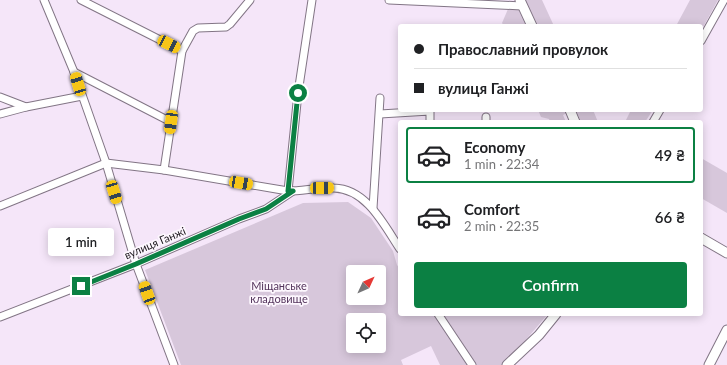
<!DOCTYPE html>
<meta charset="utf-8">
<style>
:root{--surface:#fff;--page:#f6f6f6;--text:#202124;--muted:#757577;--line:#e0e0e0;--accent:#0b8043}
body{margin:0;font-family:Lato,sans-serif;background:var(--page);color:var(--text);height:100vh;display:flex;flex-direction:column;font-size:15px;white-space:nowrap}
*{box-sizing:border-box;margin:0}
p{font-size:13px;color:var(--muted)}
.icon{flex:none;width:22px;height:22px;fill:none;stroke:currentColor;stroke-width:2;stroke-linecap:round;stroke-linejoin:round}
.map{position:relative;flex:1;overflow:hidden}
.sheet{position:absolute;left:398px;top:120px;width:305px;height:196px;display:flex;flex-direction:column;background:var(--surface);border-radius:4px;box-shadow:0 2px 10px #0003}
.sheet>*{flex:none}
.top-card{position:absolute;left:398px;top:24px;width:305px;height:88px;border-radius:4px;box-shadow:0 2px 10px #0003;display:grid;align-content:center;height:88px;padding:0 16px;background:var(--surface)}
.needle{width:26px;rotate:46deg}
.buttons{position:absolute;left:346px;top:265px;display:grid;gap:8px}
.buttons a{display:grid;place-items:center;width:40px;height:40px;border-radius:4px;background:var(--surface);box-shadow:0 2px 10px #0003;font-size:20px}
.end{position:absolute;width:18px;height:18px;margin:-9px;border:5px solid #0b8043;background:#fff;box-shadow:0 0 0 2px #fff}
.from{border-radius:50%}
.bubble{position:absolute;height:28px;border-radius:4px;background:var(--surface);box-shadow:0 2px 10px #0003;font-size:13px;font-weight:600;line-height:28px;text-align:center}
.car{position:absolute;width:12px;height:24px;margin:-12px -6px;border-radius:5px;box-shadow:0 0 3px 1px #0007;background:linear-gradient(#f5c518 24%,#345 0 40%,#f5c518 0 76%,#345 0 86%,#f5c518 0)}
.top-card b{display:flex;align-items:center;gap:14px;height:38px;font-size:15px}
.top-card b+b{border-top:1px solid var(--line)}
.top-card i{width:10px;height:10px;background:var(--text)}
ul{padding:7px 0 0;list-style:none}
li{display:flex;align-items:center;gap:12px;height:56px;margin:0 8px 6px;padding:0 8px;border:2px solid transparent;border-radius:4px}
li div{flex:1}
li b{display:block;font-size:15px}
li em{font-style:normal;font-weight:600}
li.current{border-color:var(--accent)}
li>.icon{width:36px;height:36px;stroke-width:1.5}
.primary-button{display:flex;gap:8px;margin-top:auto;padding:8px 16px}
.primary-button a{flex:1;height:46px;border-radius:4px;background:var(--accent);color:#fff;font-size:16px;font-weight:600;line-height:46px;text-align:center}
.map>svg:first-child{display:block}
.green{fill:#d7c7db;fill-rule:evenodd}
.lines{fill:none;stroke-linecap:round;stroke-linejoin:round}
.street-casing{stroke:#827585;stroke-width:9}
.secondary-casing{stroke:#827585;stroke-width:11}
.street{stroke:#fff;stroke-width:7}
.secondary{stroke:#fff;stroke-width:9}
.route{stroke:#0b8043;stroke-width:5}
.labels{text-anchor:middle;stroke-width:3.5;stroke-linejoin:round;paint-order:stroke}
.street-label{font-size:11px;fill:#19141a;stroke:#fdf7fe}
.park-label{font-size:11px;fill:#54355c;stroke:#fdf7fe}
</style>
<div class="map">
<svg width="727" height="365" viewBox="0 0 727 365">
<rect width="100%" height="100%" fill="#f5e6f9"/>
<g class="green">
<path d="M525 0H542L554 26H537Z"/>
<path d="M690 0H718L701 31V26H676Z"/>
<path d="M508 9H521L529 26H504L502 23Z"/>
<path d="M538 110H566L567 113 563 115 566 122H550L549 119 541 117Z"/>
<path d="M576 110H593L598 122H581Z"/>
<path d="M631 110H653L645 122H625Z"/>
<path d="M701 158 727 173V213L701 198Z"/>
<path d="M348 202 371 218 393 251 397 265 400 269V314H548L512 356 502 365H440L431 346 401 360 403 365H181L145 270 303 203ZM353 272H379V298H353ZM353 320H379V346H353Z"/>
</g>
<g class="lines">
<g class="street-casing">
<g id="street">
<path d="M44 0 74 72 106 163 136 264 174 365"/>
<path d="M81 0 182 51"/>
<path d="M312 0 298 93 288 191C303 191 319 187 334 188 367 189 384 225 400 249"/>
<path d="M389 0 522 6"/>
<path d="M701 41 724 0"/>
<path d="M74 72 171 122"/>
<path d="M0 97 26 107"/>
<path d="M0 114 26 107 82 96"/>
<path d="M380 114 430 111V122"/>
<path d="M486 122V117"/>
<path d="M653 122 660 110"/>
<path d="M164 170 182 51 193 31 198 28 226 27 230 24 250 0"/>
<path d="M0 206 106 163 164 170 288 191"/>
<path d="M373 208 380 98"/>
<path d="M438 314 472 365"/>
<path d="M0 317 136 264 239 219 266 209 293 191"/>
</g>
</g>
<g class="secondary-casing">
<g id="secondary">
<path d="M520 0 532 26"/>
<path d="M570 110 575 122"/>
<path d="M701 238 727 253"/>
<path d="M507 365 539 335 556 314"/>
<path d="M709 365 727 330"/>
</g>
</g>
<use href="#street" class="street"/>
<use href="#secondary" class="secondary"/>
</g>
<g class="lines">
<path class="route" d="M81 286 136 264 239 219 266 209 293 191H288L298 93"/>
</g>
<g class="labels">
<g class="street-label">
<text transform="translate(155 243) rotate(-23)" y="4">вулиця Ганжі</text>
</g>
<g class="park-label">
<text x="279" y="290">Міщанське<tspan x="279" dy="13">кладовище</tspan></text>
</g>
</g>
</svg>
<div class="buttons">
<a><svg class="needle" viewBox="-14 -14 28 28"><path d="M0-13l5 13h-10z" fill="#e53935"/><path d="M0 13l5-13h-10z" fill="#757577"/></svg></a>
<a><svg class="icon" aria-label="locate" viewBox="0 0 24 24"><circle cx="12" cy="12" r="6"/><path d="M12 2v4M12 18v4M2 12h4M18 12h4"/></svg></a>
</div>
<i class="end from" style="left:298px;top:93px"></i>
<i class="end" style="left:81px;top:286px"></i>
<div class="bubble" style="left:48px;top:228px;width:66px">1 min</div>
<i class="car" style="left:169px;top:44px;rotate:117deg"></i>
<i class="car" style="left:78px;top:84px;rotate:343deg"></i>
<i class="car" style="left:171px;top:122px;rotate:188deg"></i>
<i class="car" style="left:241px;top:183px;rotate:100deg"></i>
<i class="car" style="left:322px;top:188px;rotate:89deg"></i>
<i class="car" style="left:114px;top:192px;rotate:163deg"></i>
<i class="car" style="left:147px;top:293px;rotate:340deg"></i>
<div class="top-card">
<b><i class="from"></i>Православний провулок</b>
<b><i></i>вулиця Ганжі</b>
</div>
<section class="sheet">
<ul>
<li class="current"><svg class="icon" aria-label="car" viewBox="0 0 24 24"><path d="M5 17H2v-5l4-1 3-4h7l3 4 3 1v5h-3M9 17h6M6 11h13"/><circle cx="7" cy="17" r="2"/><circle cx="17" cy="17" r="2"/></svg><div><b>Economy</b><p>1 min · 22:34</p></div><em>49 ₴</em></li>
<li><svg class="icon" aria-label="car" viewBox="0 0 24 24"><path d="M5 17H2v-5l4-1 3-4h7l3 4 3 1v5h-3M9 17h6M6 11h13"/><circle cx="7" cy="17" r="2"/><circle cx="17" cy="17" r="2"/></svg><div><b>Comfort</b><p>2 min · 22:35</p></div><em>66 ₴</em></li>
</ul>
<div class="primary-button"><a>Confirm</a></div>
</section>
</div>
